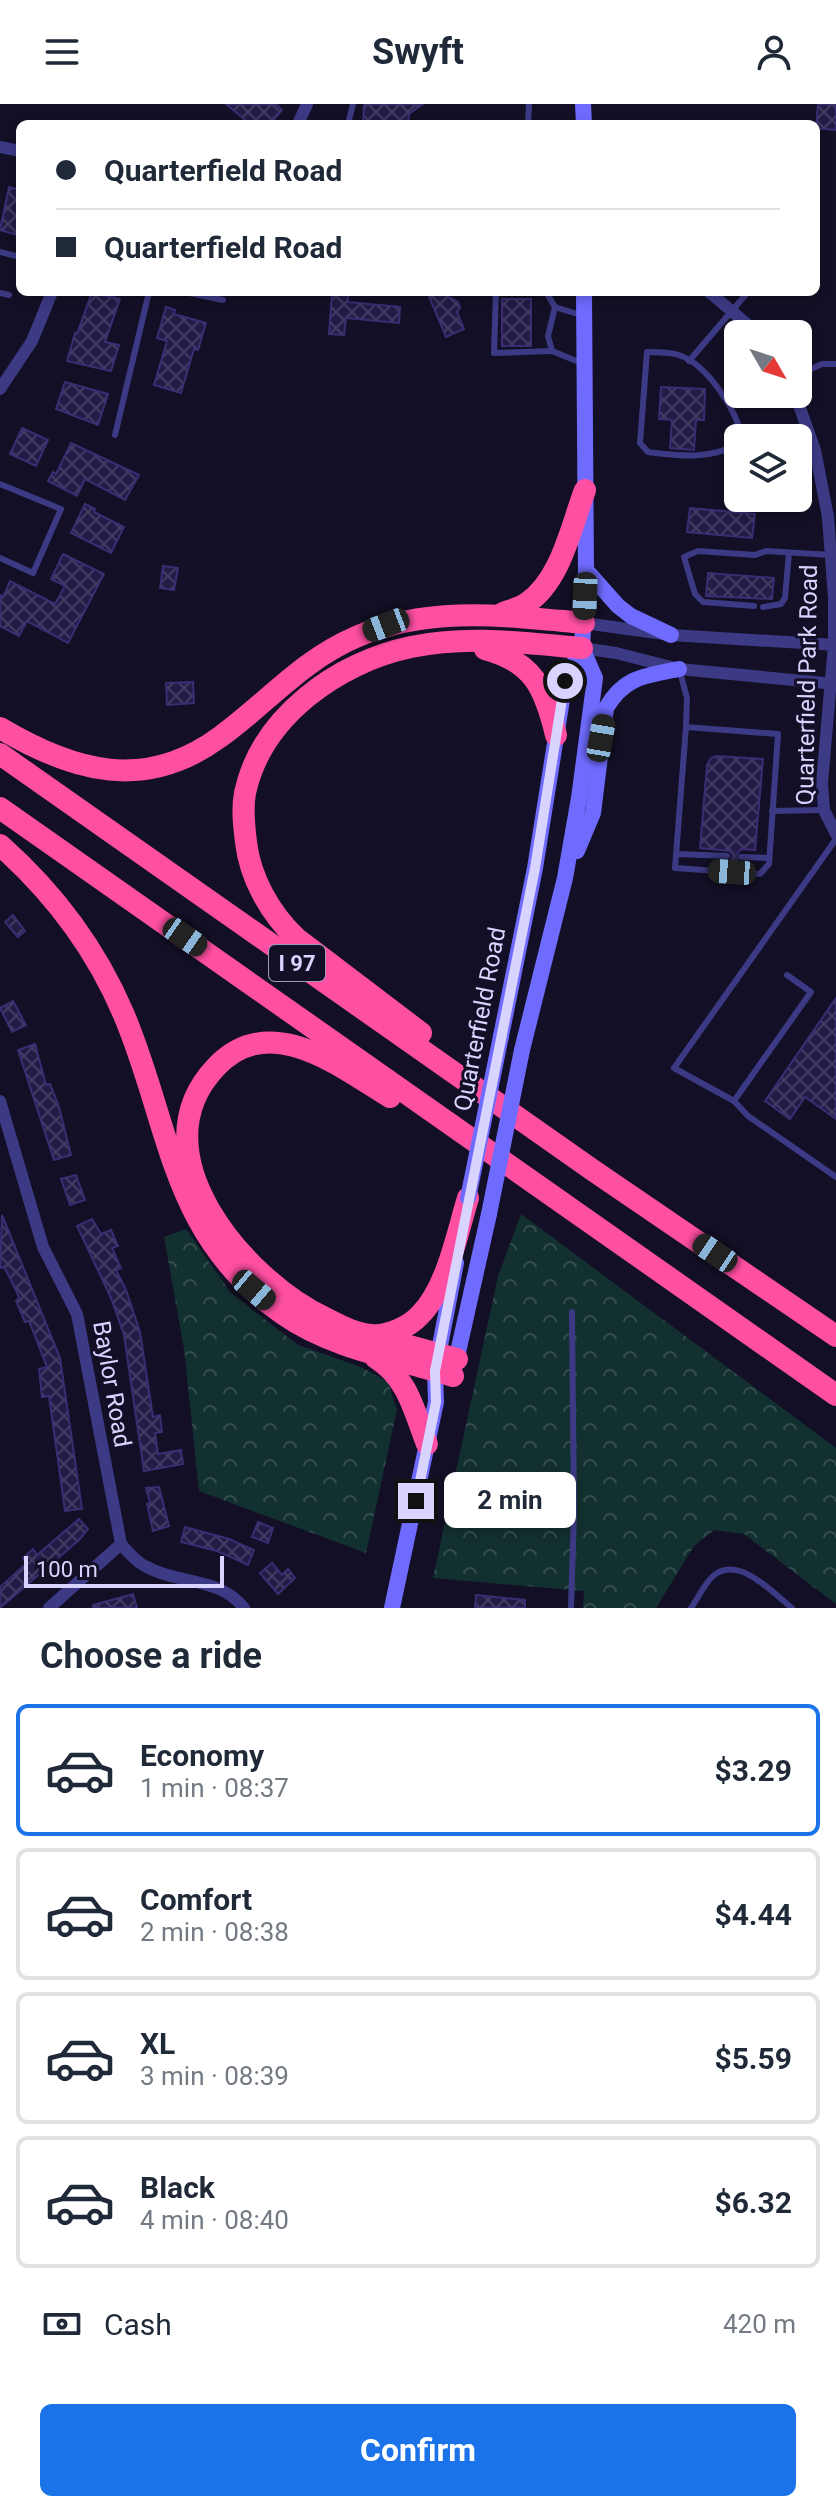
<!DOCTYPE html>
<meta charset="utf-8">
<style>
:root{--surface:#fff;--page:#f2f2f3;--text:#1f2937;--muted:#747a83;--line:#e0e1e3;--accent:#1a73e8}
body{margin:0;font-family:Roboto,sans-serif;background:var(--page);color:var(--text);height:100vh;display:flex;flex-direction:column;font-size:30px;white-space:nowrap}
*{box-sizing:border-box;margin:0}
p{font-size:26px;color:var(--muted)}
.icon{flex:none;width:44px;height:44px;fill:none;stroke:currentColor;stroke-width:2;stroke-linecap:round;stroke-linejoin:round}
.map{position:relative;height:1504px;overflow:hidden}
.side{display:flex;flex-direction:column;background:var(--surface);flex:1}
.side>*{flex:none}
.banner{position:absolute;left:16px;top:16px;width:804px;height:176px;border-radius:12px;box-shadow:0 4px 12px #0003;display:grid;align-content:center;height:176px;padding:0 40px;background:var(--surface)}
.needle{width:52px;rotate:129deg}
.fabs{position:absolute;left:724px;top:216px;display:grid;gap:16px}
.fabs a{display:grid;place-items:center;width:88px;height:88px;border-radius:12px;background:var(--surface);box-shadow:0 4px 12px #0003;font-size:40px}
.scale{position:absolute;left:24px;bottom:20px;width:200px;box-sizing:border-box;padding-left:8px;border:4px solid #d9d4ff;border-top:0;font-size:22px;line-height:28px;white-space:nowrap;color:#d9d4ff;-webkit-text-stroke:6px #130f26;paint-order:stroke}
.end{position:absolute;width:36px;height:36px;margin:-18px;border:10px solid #d9d4ff;background:#111;box-shadow:0 0 0 4px #111}
.from{border-radius:50%}
.bubble{position:absolute;height:56px;border-radius:12px;background:var(--surface);box-shadow:0 4px 12px #0003;font-size:26px;font-weight:700;line-height:56px;text-align:center}
.car{position:absolute;width:24px;height:48px;margin:-24px -12px;border-radius:10px;box-shadow:0 0 6px 2px #0007;background:linear-gradient(#222 24%,#8ab4d8 0 40%,#222 0 76%,#8ab4d8 0 86%,#222 0)}
.banner b{display:flex;align-items:center;gap:28px;height:76px;font-size:30px}
.banner b+b{border-top:2px solid var(--line)}
.banner i{width:20px;height:20px;background:var(--text)}
ul{padding:0;list-style:none}
li{display:flex;align-items:center;gap:24px;height:132px;margin:0 16px 12px;padding:0 24px;border:4px solid var(--line);border-radius:12px}
li div{flex:1}
li b{display:block;font-size:30px}
li em{font-style:normal;font-weight:700}
li.current{border-color:var(--accent)}
li>.icon{width:72px;height:72px;stroke-width:1.5}
h2{padding:0 40px;font-size:36px;line-height:96px}
.pay{display:flex;align-items:center;gap:20px;height:88px;padding:0 40px;font-size:30px}
.pay p{margin-inline-start:auto}
.primary-button{display:flex;gap:16px;margin-top:auto;padding:16px 40px}
.primary-button a{flex:1;height:92px;border-radius:12px;background:var(--accent);color:#fff;font-size:32px;font-weight:700;line-height:92px;text-align:center}
header{display:flex;justify-content:space-between;align-items:center;height:104px;padding:0 40px;background:var(--surface);font-size:36px;font-weight:700}
.map>svg:first-child{display:block}
.forest{fill:url(#forest-crowns)}
.building{fill:url(#building-cross-hatch);stroke:#3b2d73;stroke-width:2}
.lines{fill:none;stroke-linecap:round;stroke-linejoin:round}
.lane{stroke:#3d3a85;stroke-width:6}
.street{stroke:#3d3a85;stroke-width:12}
.secondary{stroke:#6f6bff;stroke-width:16}
.highway{stroke:#ff4fa3;stroke-width:22}
.secondary-bridge{stroke:#6f6bff;stroke-width:16}
.route{stroke:#d9d4ff;stroke-width:10}
.labels{text-anchor:middle;stroke-width:6;stroke-linejoin:round;paint-order:stroke}
.shield{fill:#130f26;stroke:#9e99be;stroke-width:2}
.shield-label{font-size:22px;font-weight:bold;fill:#d9d4ff}
.street-label{font-size:24px;fill:#d9d4ff;stroke:#130f26}
</style>
<header><svg class="icon" aria-label="menu" viewBox="0 0 24 24"><path d="M4 6h16M4 12h16M4 18h16"/></svg>Swyft<svg class="icon" aria-label="person" viewBox="0 0 24 24"><circle cx="12" cy="8" r="4"/><path d="M4 21q1-7 8-7t8 7"/></svg></header>
<div class="map">
<svg width="836" height="1504" viewBox="0 0 836 1504">
<defs>
<pattern id="forest-crowns" width="20" height="18" patternUnits="userSpaceOnUse" patternTransform="scale(2)"><rect width="20" height="18" fill="#12302f"/><path d="M2 6a3 3 0 1 1 6 0M12 15a3 3 0 1 1 6 0" fill="none" stroke="#344d4e"/></pattern>
<pattern id="building-cross-hatch" width="8" height="8" patternUnits="userSpaceOnUse" patternTransform="scale(2)"><rect width="8" height="8" fill="#241b47"/><path d="M0 0l8 8M0 8l8-8" fill="none" stroke="#433b63"/></pattern>
</defs>
<rect width="100%" height="100%" fill="#130f26"/>
<g class="forest">
<path d="M521 1110 836 1344V1500L744 1430 714 1426 694 1442 656 1504H583L584 1487 433 1474 498 1172Z"/>
<path d="M186 1125 231 1189 298 1241 361 1263 388 1278 397 1306 366 1449 199 1387 184 1245 164 1133Z"/>
</g>
<g class="building">
<path d="M226 0H276L282 6 270 20H250Z"/>
<path d="M364 0H423L409 10 408 20H363Z"/>
<path d="M818 0H836V26L816 24Z"/>
<path d="M9 83 20 86V132L0 126Z"/>
<path d="M92 188 120 195 105 238 119 241 111 267 67 257 75 229 77 230Z"/>
<path d="M332 188H348V198L400 203 399 219 346 214 344 231 329 230Z"/>
<path d="M427 188H440L458 198 460 204 457 208 464 225 446 233Z"/>
<rect x="502" y="195" width="29" height="47"/>
<path d="M166 203 175 206 174 210 206 219 198 246 194 245 181 289 154 281 167 237 157 234Z"/>
<path d="M65 278 108 290 98 321 56 305Z"/>
<path d="M661 283 705 285 704 316H696L694 346 670 344 672 316 659 315Z"/>
<path d="M22 324 48 336 36 362 10 350Z"/>
<path d="M71 339 139 371 125 396 85 375 77 392 48 377 53 368 56 370Z"/>
<path d="M85 400 95 405 94 408 124 423 111 449 71 429Z"/>
<path d="M690 404 755 410 752 434 687 428Z"/>
<path d="M63 450 104 470 68 539 27 517 19 532 0 522V491L3 493 10 477 55 500 65 482 51 475Z"/>
<path d="M163 462 178 464 174 486 160 484Z"/>
<path d="M708 469 774 474 772 495 706 492Z"/>
<path d="M193 578 194 599 167 601 166 579Z"/>
<path d="M717 652 763 655 755 746 741 745 736 751 737 757 731 756 733 751 730 747 700 744 707 661 711 654Z"/>
<path d="M13 811 25 827 18 833 5 818Z"/>
<path d="M836 894V1015L805 993 790 1015 765 997Z"/>
<path d="M13 897 26 921 12 928 0 904Z"/>
<path d="M35 940 46 981 50 980 59 1003 71 1051 54 1056 18 946Z"/>
<path d="M76 1071 85 1096 70 1101 61 1075Z"/>
<path d="M2 1111 60 1254 82 1405 65 1407 49 1292 42 1293 39 1265 47 1263 29 1217 25 1218 16 1197 19 1193 12 1178 4 1163 0 1164Z"/>
<path d="M92 1115 101 1130 111 1126 118 1142 112 1144 121 1164 116 1166 126 1186 140 1228 153 1313 160 1311 162 1328 155 1329 158 1350 181 1346 183 1360 144 1367 124 1231 111 1194 77 1122Z"/>
<path d="M159 1383 169 1422 153 1427 147 1400 150 1399 146 1384Z"/>
<path d="M79 1415 88 1425 79 1436 0 1504V1483L27 1459 23 1454 33 1445 37 1451Z"/>
<path d="M258 1418 273 1424 268 1439 252 1433Z"/>
<path d="M185 1423 229 1435 254 1446 248 1461 217 1447 181 1438Z"/>
<path d="M272 1459 282 1471 288 1465 295 1474 278 1490 260 1469Z"/>
<path d="M133 1490 137 1504H93V1501Z"/>
<path d="M476 1491 525 1496V1504H475Z"/>
</g>
<g class="lines">
<g class="lane">
<path d="M348 20 353 0"/>
<path d="M426 20H427"/>
<path d="M528 20 529 0"/>
<path d="M0 148 20 153"/>
<path d="M185 188 223 196"/>
<path d="M496 188 494 249 552 247"/>
<path d="M546 188 555 203 584 212"/>
<path d="M0 189 9 191"/>
<path d="M555 203 548 232 552 247 584 260"/>
<path d="M689 257 748 188"/>
<path d="M798 271 822 260H836"/>
<path d="M115 331 149 188"/>
<path d="M755 334 807 323"/>
<path d="M738 340C709 356 680 352 648 348L640 339 647 248C658 248 669 248 679 251 708 261 735 305 743 334"/>
<path d="M0 380 61 405 33 469 0 454"/>
<path d="M754 502 703 498 695 490 684 453 698 447 755 451 766 447 831 451"/>
<path d="M763 503 781 500 785 494 789 449"/>
<path d="M680 568 687 594 686 623"/>
<path d="M686 623 778 630 769 760 760 770 675 764Z"/>
<path d="M772 707 824 706"/>
<path d="M836 735 674 964 734 997 748 1012 836 1073"/>
<path d="M676 750 727 752"/>
<path d="M741 753 769 754"/>
<path d="M734 997 811 888 787 871"/>
<path d="M571 1504 574 1408 572 1208"/>
<path d="M691 1504C698 1494 704 1481 712 1473 737 1449 773 1489 792 1504"/>
</g>
<g class="street">
<path d="M298 20 307 0"/>
<path d="M0 43 20 47"/>
<path d="M709 188 747 220 755 230"/>
<path d="M0 285 32 237 52 188"/>
<path d="M795 290 815 346 828 413 834 494V541L822 679 824 706 836 730"/>
<path d="M584 519 671 531 836 541"/>
<path d="M582 544 616 549 679 565 836 580"/>
<path d="M0 997 43 1143 77 1210 121 1440C128 1448 135 1457 145 1462 178 1481 219 1472 244 1504"/>
<path d="M49 1504 121 1440"/>
</g>
<g class="secondary">
<path d="M583 0 584 20"/>
<path d="M586 466 618 502 631 512 671 531"/>
<path d="M577 747 593 709 606 604C625 572 645 572 679 565"/>
<path d="M501 932 535 764 565 577 582 544 586 466 584 188"/>
<path d="M522 946 565 774 579 694 595 574 582 544"/>
<path d="M454 1266 489 1110"/>
<path d="M392 1504 436 1298 435 1267 456 1159"/>
</g>
<g class="highway">
<path d="M503 509C511 506 520 504 527 499 561 476 571 423 585 386"/>
<path d="M485 545C534 558 545 585 556 631"/>
<path d="M0 624C74 668 145 688 220 633 267 599 302 556 356 533 430 501 506 512 584 519"/>
<path d="M0 650 594 1067 836 1232"/>
<path d="M0 704 836 1291"/>
<path d="M0 741C53 788 96 845 124 911 172 1025 170 1131 283 1210 333 1245 396 1254 453 1272"/>
<path d="M421 929 296 834C270 809 250 774 246 738 244 722 242 705 245 689 261 613 338 558 411 543 467 531 525 539 582 544"/>
<path d="M390 993C339 962 270 906 216 963 134 1049 245 1176 325 1214 339 1221 355 1230 371 1231 387 1233 409 1223 420 1211 447 1184 457 1130 468 1094"/>
<path d="M377 1233 457 1255"/>
<path d="M376 1254C408 1274 414 1307 427 1340"/>
</g>
<g class="secondary-bridge">
<path d="M468 1094 501 932"/>
<path d="M489 1110 522 946"/>
</g>
</g>
<g class="lines">
<path class="route" d="M416 1397 436 1298 435 1267 535 764 565 577"/>
</g>
<g class="labels">
<rect class="shield" x="269" y="841" width="56" height="36" rx="6"/>
<g class="shield-label">
<text x="297" y="867">I 97</text>
</g>
<g class="street-label">
<text transform="translate(807 581) rotate(-89)" y="8">Quarterfield Park Road</text>
<text transform="translate(480 915) rotate(-79)" y="8">Quarterfield Road</text>
<text transform="translate(112 1280) rotate(80)" y="8">Baylor Road</text>
</g>
</g>
</svg>
<div class="fabs">
<a><svg class="needle" viewBox="-14 -14 28 28"><path d="M0-13l5 13h-10z" fill="#e53935"/><path d="M0 13l5-13h-10z" fill="#747a83"/></svg></a>
<a><svg class="icon" aria-label="layers" viewBox="0 0 24 24"><path d="M12 4l9 5-9 5-9-5zM3 14l9 5 9-5"/></svg></a>
</div>
<div class="scale">100 m</div>
<i class="end from" style="left:565px;top:577px"></i>
<i class="end" style="left:416px;top:1397px"></i>
<div class="bubble" style="left:444px;top:1368px;width:132px">2 min</div>
<i class="car" style="left:585px;top:492px;rotate:182deg"></i>
<i class="car" style="left:386px;top:521px;rotate:249deg"></i>
<i class="car" style="left:601px;top:634px;rotate:10deg"></i>
<i class="car" style="left:732px;top:768px;rotate:274deg"></i>
<i class="car" style="left:185px;top:833px;rotate:125deg"></i>
<i class="car" style="left:715px;top:1149px;rotate:304deg"></i>
<i class="car" style="left:254px;top:1186px;rotate:130deg"></i>
<div class="banner">
<b><i class="from"></i>Quarterfield Road</b>
<b><i></i>Quarterfield Road</b>
</div>
</div>
<section class="side">
<h2>Choose a ride</h2>
<ul>
<li class="current"><svg class="icon" aria-label="car" viewBox="0 0 24 24"><path d="M5 17H2v-5l4-1 3-4h7l3 4 3 1v5h-3M9 17h6M6 11h13"/><circle cx="7" cy="17" r="2"/><circle cx="17" cy="17" r="2"/></svg><div><b>Economy</b><p>1 min · 08:37</p></div><em>$3.29</em></li>
<li><svg class="icon" aria-label="car" viewBox="0 0 24 24"><path d="M5 17H2v-5l4-1 3-4h7l3 4 3 1v5h-3M9 17h6M6 11h13"/><circle cx="7" cy="17" r="2"/><circle cx="17" cy="17" r="2"/></svg><div><b>Comfort</b><p>2 min · 08:38</p></div><em>$4.44</em></li>
<li><svg class="icon" aria-label="car" viewBox="0 0 24 24"><path d="M5 17H2v-5l4-1 3-4h7l3 4 3 1v5h-3M9 17h6M6 11h13"/><circle cx="7" cy="17" r="2"/><circle cx="17" cy="17" r="2"/></svg><div><b>XL</b><p>3 min · 08:39</p></div><em>$5.59</em></li>
<li><svg class="icon" aria-label="car" viewBox="0 0 24 24"><path d="M5 17H2v-5l4-1 3-4h7l3 4 3 1v5h-3M9 17h6M6 11h13"/><circle cx="7" cy="17" r="2"/><circle cx="17" cy="17" r="2"/></svg><div><b>Black</b><p>4 min · 08:40</p></div><em>$6.32</em></li>
</ul>
<div class="pay"><svg class="icon" aria-label="cash" viewBox="0 0 24 24"><path d="M3 7h18v10H3z"/><circle cx="12" cy="12" r="2"/></svg>Cash<p>420 m</p></div>
<div class="primary-button"><a>Confirm</a></div>
</section>
